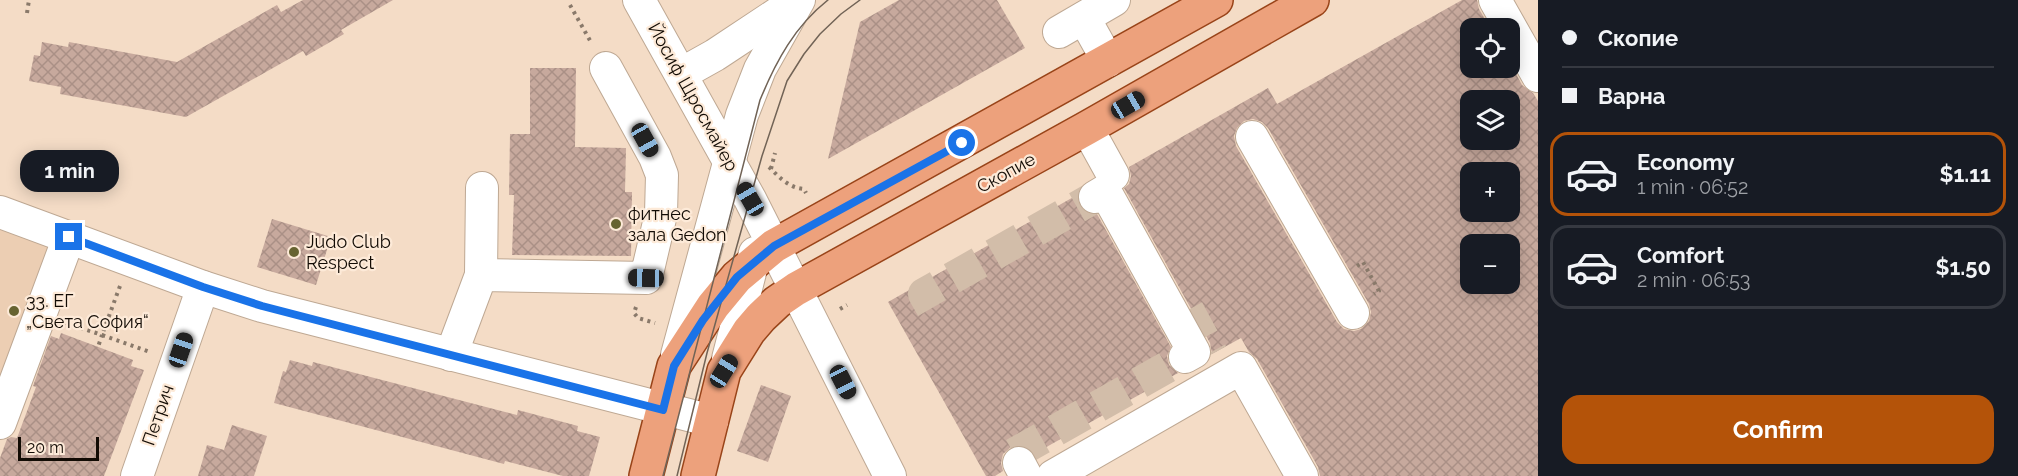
<!DOCTYPE html>
<meta charset="utf-8">
<style>
:root{--surface:#171b24;--page:#242831;--text:#f1f3f6;--muted:#9ea1a6;--line:#363941;--accent:#b45309}
body{margin:0;font-family:Raleway,sans-serif;background:var(--page);color:var(--text);height:100vh;display:flex;flex-direction:column;font-size:22px;white-space:nowrap}
*{box-sizing:border-box;margin:0}
p{font-size:20px;color:var(--muted)}
.icon{flex:none;width:33px;height:33px;fill:none;stroke:currentColor;stroke-width:2;stroke-linecap:round;stroke-linejoin:round}
.map{position:relative;flex:1;overflow:hidden}
.sheet{display:flex;flex-direction:column;background:var(--surface);width:480px}
.sheet>*{flex:none}
.hud{display:grid;align-content:center;height:132px;padding:0 24px;background:var(--surface)}
.tools{position:absolute;left:1460px;top:18px;display:grid;gap:12px}
.tools a{display:grid;place-items:center;width:60px;height:60px;border-radius:12px;background:var(--surface);box-shadow:0 3px 15px #0003;font-size:30px}
.scale{position:absolute;left:18px;bottom:15px;width:81px;box-sizing:border-box;padding-left:6px;border:3px solid #120b04;border-top:0;font-size:16px;line-height:21px;white-space:nowrap;color:#120b04;-webkit-text-stroke:4px #fdead8;paint-order:stroke}
.end{position:absolute;width:27px;height:27px;margin:-14px;border:8px solid #1a73e8;background:#fff;box-shadow:0 0 0 3px #fff}
.from{border-radius:50%}
.bubble{position:absolute;height:42px;border-radius:18px;background:var(--surface);box-shadow:0 3px 15px #0003;font-size:20px;font-weight:700;line-height:42px;text-align:center}
.car{position:absolute;width:18px;height:36px;margin:-18px -9px;border-radius:8px;box-shadow:0 0 4px 2px #0007;background:linear-gradient(#222 24%,#8ab4d8 0 40%,#222 0 76%,#8ab4d8 0 86%,#222 0)}
.hud b{display:flex;align-items:center;gap:21px;height:57px;font-size:22px}
.hud b+b{border-top:2px solid var(--line)}
.hud i{width:15px;height:15px;background:var(--text)}
ul{padding:0;list-style:none}
li{display:flex;align-items:center;gap:18px;height:84px;margin:0 12px 9px;padding:0 12px;border:3px solid var(--line);border-radius:18px}
li div{flex:1}
li b{display:block;font-size:22px}
li em{font-style:normal;font-weight:700}
li.on{border-color:var(--accent)}
li>.icon{width:54px;height:54px;stroke-width:1.5}
.action{display:flex;gap:12px;margin-top:auto;padding:12px 24px}
.action a{flex:1;height:69px;border-radius:18px;background:var(--accent);color:#fff;font-size:24px;font-weight:700;line-height:69px;text-align:center}
main{display:flex;flex:1;min-height:0}
.map>svg:first-child{display:block}
.built{fill:#ecceb3}
.building{fill:url(#building-cross-hatch);fill-rule:evenodd}
.lines{fill:none;stroke-linecap:round;stroke-linejoin:round}
.minor-tunnel{stroke:#d2bda9;stroke-width:32;stroke-dasharray:32 16;stroke-linecap:butt}
.minor-casing{stroke:#bea893;stroke-width:34}
.major-casing{stroke:#994419;stroke-width:36}
.path{stroke:#89796a;stroke-width:4;stroke-dasharray:3 4.5;stroke-linecap:butt}
.minor{stroke:#fff;stroke-width:32}
.major{stroke:#eda17c;stroke-width:33}
.tram{stroke:#716356;stroke-width:1.5}
.route{stroke:#1a73e8;stroke-width:8}
.poi-dot{fill:#676330;stroke:#fdead8;stroke-width:2}
.labels{text-anchor:middle;stroke-width:4.5;stroke-linejoin:round;paint-order:stroke}
.street-label{font-size:18px;fill:#120b04;stroke:#fdead8}
.poi-label{font-size:18px;fill:#120b04;stroke:#fdead8;text-anchor:start}
</style>
<main>
<div class="map">
<svg width="1538" height="476" viewBox="0 0 1538 476">
<defs>
<pattern id="building-cross-hatch" width="8" height="8" patternUnits="userSpaceOnUse" patternTransform="scale(1.5)"><rect width="8" height="8" fill="#c7a99d"/><path d="M0 0l8 8M0 8l8-8" fill="none" stroke="#aa9086"/></pattern>
</defs>
<rect width="100%" height="100%" fill="#f4dcc6"/>
<path class="built" d="M0 212 58 233 0 389Z"/>
<g class="building">
<path d="M303 0H393L341 30 344 34 306 56 303 51 186 117 60 94 61 87 29 81 34 55 40 56 42 42 68 47 69 42 177 62 277 5 281 12Z"/>
<path d="M899 0H997L1025 48 828 159 860 22Z"/>
<path d="M1462 0H1477L1479 9 1490 28H1470V68H1509V61L1522 85 1533 93 1538 101V476H1320L1318 467 1257 359 1249 352 1241 338 1212 354 1210 343 1124 188 1129 184 1131 176 1129 167 1268 88 1277 104ZM1470 100H1509V140H1470ZM1253 119 1262 122 1268 128 1369 304 1371 312 1369 321 1361 329 1354 331 1344 329 1337 322 1236 146 1234 136 1237 128 1244 121ZM1470 172H1509V212H1470ZM1470 244H1509V284H1470Z"/>
<path d="M530 68H576L575 147 626 148 625 192H632L631 256 512 255 514 195H509L510 134H530Z"/>
<path d="M1077 195 1079 206 1086 212 1097 214 1171 347 1167 356 1169 365 1178 373 1034 454 1029 448 1020 445 1011 447 1003 454 1001 463 1003 471 995 476H986L888 302Z"/>
<path d="M272 219 331 237 316 285 257 267Z"/>
<path d="M61 333 133 360 131 366 144 370 104 476H0V458L7 439 11 437 17 438 36 387 33 386 51 336 59 339Z"/>
<path d="M290 360 312 366 313 362 517 415 518 410 578 426 577 431 600 437 589 476H563L505 461 504 464 274 403 283 371 286 372Z"/>
<path d="M761 385 791 396 768 462 737 451Z"/>
<path d="M232 425 267 436 254 476H198L207 445 224 450Z"/>
</g>
<g class="lines">
<g class="minor-tunnel">
<path d="M932 308 924 294 1095 197"/>
<path d="M1188 310 1212 354"/>
<path d="M1014 454 1185 357"/>
</g>
<g class="minor-casing">
<g id="minor">
<path d="M639 0 750 199 890 476"/>
<path d="M1495 0 1538 76"/>
<path d="M1084 18 1108 61"/>
<path d="M1059 32 1114 0"/>
<path d="M681 74 715 55 792 4"/>
<path d="M1087 128 1113 175"/>
<path d="M1252 137 1353 313"/>
<path d="M1095 197 1105 191 1194 352 1185 357"/>
<path d="M0 212 203 287 262 306 712 421"/>
<path d="M481 275 482 188"/>
<path d="M451 355 481 275 646 278 661 214 662 175 655 157 606 68"/>
<path d="M677 355 742 115 760 69 799 0"/>
<path d="M728 359 755 253"/>
<path d="M0 423 69 237"/>
<path d="M1019 463 1026 476"/>
<path d="M137 476 203 287"/>
<path d="M1053 476 1241 368 1302 476"/>
</g>
</g>
<g class="major-casing">
<g id="major">
<path d="M646 476 674 366 713 306 737 277 774 246 1216 0"/>
<path d="M698 476 724 371 749 331 761 317 777 302 796 289 1087 128 1312 0"/>
</g>
</g>
<g class="path">
<path d="M570 5 592 44"/>
<path d="M27 13 29 0"/>
<path d="M769 167C779 177 789 188 804 189L806 193"/>
<path d="M771 169 775 153"/>
<path d="M1357 266 1363 262 1379 291 1374 294"/>
<path d="M120 286 102 335 150 352"/>
<path d="M636 307 634 313 638 318 655 323"/>
<path d="M840 309 847 305"/>
<path d="M66 323 102 335 98 347"/>
</g>
<use href="#minor" class="minor"/>
<use href="#major" class="major"/>
<g class="tram">
<path d="M663 476 760 100C776 61 795 26 828 0"/>
<path d="M677 476 707 353 762 156 787 81 804 54 820 34 841 14 860 0"/>
</g>
</g>
<g class="lines">
<path class="route" d="M69 237 203 287 262 306 663 410 674 366 703 320 737 277 774 246 962 143"/>
</g>
<g class="poi-dot">
<circle cx="616" cy="224" r="6"/>
<circle cx="294" cy="252" r="6"/>
<circle cx="14" cy="311" r="6"/>
</g>
<g class="labels">
<g class="street-label">
<text transform="translate(693 97) rotate(61)" y="6">Йосиф Щросмайер</text>
<text transform="translate(1006 173) rotate(-29)" y="6">Скопие</text>
<text transform="translate(158 415) rotate(-71)" y="6">Петрич</text>
</g>
<g class="poi-label">
<text x="628" y="220">фитнес<tspan x="628" dy="21">зала Gedon</tspan></text>
<text x="306" y="248">Judo Club<tspan x="306" dy="21">Respect</tspan></text>
<text x="26" y="307">33. ЕГ<tspan x="26" dy="21">„Света София“</tspan></text>
</g>
</g>
</svg>
<div class="tools">
<a><svg class="icon" aria-label="locate" viewBox="0 0 24 24"><circle cx="12" cy="12" r="6"/><path d="M12 2v4M12 18v4M2 12h4M18 12h4"/></svg></a>
<a><svg class="icon" aria-label="layers" viewBox="0 0 24 24"><path d="M12 4l9 5-9 5-9-5zM3 14l9 5 9-5"/></svg></a>
<a>+</a>
<a>−</a>
</div>
<div class="scale">20 m</div>
<i class="end from" style="left:962px;top:143px"></i>
<i class="end" style="left:69px;top:237px"></i>
<div class="bubble" style="left:20px;top:150px;width:99px">1 min</div>
<i class="car" style="left:1128px;top:105px;rotate:60deg"></i>
<i class="car" style="left:645px;top:140px;rotate:151deg"></i>
<i class="car" style="left:750px;top:199px;rotate:330deg"></i>
<i class="car" style="left:646px;top:278px;rotate:271deg"></i>
<i class="car" style="left:181px;top:350px;rotate:19deg"></i>
<i class="car" style="left:724px;top:371px;rotate:32deg"></i>
<i class="car" style="left:843px;top:382px;rotate:153deg"></i>
</div>
<section class="sheet">
<div class="hud">
<b><i class="from"></i>Скопие</b>
<b><i></i>Варна</b>
</div>
<ul>
<li class="on"><svg class="icon" aria-label="car" viewBox="0 0 24 24"><path d="M5 17H2v-5l4-1 3-4h7l3 4 3 1v5h-3M9 17h6M6 11h13"/><circle cx="7" cy="17" r="2"/><circle cx="17" cy="17" r="2"/></svg><div><b>Economy</b><p>1 min · 06:52</p></div><em>$1.11</em></li>
<li><svg class="icon" aria-label="car" viewBox="0 0 24 24"><path d="M5 17H2v-5l4-1 3-4h7l3 4 3 1v5h-3M9 17h6M6 11h13"/><circle cx="7" cy="17" r="2"/><circle cx="17" cy="17" r="2"/></svg><div><b>Comfort</b><p>2 min · 06:53</p></div><em>$1.50</em></li>
</ul>
<div class="action"><a>Confirm</a></div>
</section>
</main>
